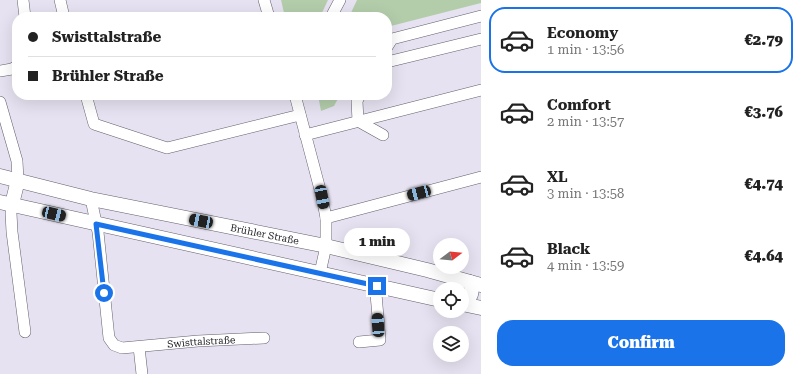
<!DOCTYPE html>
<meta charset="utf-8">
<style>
:root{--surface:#fff;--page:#f2f2f2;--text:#222;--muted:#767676;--line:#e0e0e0;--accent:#1a73e8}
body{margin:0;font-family:"Roboto Serif",serif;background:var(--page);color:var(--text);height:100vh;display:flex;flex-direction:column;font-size:15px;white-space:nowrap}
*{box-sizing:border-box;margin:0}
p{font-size:13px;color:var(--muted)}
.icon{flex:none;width:22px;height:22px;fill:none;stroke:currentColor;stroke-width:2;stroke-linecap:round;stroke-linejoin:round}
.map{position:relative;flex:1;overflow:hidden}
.details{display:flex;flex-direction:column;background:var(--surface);width:320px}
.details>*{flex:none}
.banner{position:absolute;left:12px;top:12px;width:380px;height:88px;border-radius:16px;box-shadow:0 4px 16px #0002;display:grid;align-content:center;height:88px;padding:0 16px;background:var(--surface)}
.needle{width:26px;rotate:74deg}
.controls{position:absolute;left:433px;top:238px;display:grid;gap:8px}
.controls a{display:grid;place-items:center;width:36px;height:36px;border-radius:50%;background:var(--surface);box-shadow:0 4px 16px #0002;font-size:20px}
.end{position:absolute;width:18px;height:18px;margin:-9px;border:5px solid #1a73e8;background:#fff;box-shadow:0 0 0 2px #fff}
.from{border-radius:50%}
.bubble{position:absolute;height:28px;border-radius:14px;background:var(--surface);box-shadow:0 4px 16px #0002;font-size:13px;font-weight:800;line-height:28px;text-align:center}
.car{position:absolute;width:12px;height:24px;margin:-12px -6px;border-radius:5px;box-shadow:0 0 3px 1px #0007;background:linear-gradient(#222 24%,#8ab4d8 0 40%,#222 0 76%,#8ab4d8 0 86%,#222 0)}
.banner b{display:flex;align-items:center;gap:14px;height:38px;font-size:15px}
.banner b+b{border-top:1px solid var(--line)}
.banner i{width:10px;height:10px;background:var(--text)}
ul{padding:7px 0 0;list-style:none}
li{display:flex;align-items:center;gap:12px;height:66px;margin:0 8px 6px;padding:0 8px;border:2px solid transparent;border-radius:16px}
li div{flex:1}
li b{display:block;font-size:15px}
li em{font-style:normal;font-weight:800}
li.active{border-color:var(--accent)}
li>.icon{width:36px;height:36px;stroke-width:1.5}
.button{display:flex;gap:8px;margin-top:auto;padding:8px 16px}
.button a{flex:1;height:46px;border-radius:16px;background:var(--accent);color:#fff;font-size:16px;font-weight:800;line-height:46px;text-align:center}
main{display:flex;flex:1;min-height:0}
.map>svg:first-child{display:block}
.green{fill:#b3cdab}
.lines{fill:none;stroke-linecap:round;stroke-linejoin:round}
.minor-casing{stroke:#635f6c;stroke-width:12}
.major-casing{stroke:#635f6c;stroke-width:15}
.minor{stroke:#fff;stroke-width:11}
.major{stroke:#fff;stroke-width:14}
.route{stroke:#1a73e8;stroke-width:5}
.labels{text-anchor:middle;stroke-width:3;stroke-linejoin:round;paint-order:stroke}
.street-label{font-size:10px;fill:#26252a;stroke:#e6e2f1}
</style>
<main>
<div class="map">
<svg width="481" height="374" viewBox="0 0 481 374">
<rect width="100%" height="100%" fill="#e6e2f1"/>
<g class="green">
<path d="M281 0H328L320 17H285Z"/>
<path d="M357 0H481V3L387 27V17H349Z"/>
<path d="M318 95H340L334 106 321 111Z"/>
</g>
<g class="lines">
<g class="minor-casing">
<g id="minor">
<path d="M23 0 25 17"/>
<path d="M60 0 64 17"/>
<path d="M264 0 269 17"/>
<path d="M331 17 340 0"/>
<path d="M387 47 392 39 481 16"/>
<path d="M387 62 481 39"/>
<path d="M0 71 12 69 17 66"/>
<path d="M86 95 94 124 167 148 300 115"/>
<path d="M295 95 322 197 326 218V246L320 273"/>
<path d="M360 95 357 101 358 121 383 135"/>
<path d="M0 102 17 161 18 180"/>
<path d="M305 135 481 90"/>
<path id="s1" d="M91 199 98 232 109 338 114 345 122 348 198 341 264 338"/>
<path d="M12 204 11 213 12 232 25 332"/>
<path d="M326 218 481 177"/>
<path d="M359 342 380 340 376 294 377 286"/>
<path d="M139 347 142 374"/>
</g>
</g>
<g class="major-casing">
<g id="major">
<path id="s2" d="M0 176 91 199 326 246 427 270 481 285"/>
<path d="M0 202 440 300"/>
<path d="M12 204 18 180"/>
<path d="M462 304 481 308"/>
<path d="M463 304C471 297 474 293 470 282"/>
</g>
</g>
<use href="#minor" class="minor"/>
<use href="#major" class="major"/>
</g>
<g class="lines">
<path class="route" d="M104 293 96 224 377 286"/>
</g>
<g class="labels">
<g class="street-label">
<text dy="4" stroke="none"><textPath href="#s2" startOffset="271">Brühler Straße</textPath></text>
<text dy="4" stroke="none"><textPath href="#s1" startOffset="237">Swisttalstraße</textPath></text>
</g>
</g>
</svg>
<div class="controls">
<a><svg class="needle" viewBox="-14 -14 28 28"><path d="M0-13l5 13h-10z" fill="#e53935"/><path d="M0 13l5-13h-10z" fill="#767676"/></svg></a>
<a><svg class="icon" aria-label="locate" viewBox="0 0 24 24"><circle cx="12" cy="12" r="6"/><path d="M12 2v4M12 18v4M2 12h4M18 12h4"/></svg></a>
<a><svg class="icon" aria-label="layers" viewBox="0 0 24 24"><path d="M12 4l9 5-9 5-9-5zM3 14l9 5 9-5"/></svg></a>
</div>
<i class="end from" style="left:104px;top:293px"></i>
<i class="end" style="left:377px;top:286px"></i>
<div class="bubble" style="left:344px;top:228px;width:66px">1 min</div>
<i class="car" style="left:419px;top:193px;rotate:255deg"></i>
<i class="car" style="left:322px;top:197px;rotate:169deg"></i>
<i class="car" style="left:54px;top:214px;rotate:103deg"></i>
<i class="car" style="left:201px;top:221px;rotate:281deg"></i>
<i class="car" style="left:378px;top:325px;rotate:356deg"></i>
<div class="banner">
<b><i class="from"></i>Swisttalstraße</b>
<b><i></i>Brühler Straße</b>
</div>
</div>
<section class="details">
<ul>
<li class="active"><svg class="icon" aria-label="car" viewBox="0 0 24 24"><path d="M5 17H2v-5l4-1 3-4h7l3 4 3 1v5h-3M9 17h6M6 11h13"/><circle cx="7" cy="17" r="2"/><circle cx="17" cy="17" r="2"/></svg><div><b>Economy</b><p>1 min · 13:56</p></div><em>€2.79</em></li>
<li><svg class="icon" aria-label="car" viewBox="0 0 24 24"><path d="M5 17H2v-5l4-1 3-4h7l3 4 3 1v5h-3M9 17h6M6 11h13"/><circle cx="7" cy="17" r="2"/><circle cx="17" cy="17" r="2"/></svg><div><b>Comfort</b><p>2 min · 13:57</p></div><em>€3.76</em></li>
<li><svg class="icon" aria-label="car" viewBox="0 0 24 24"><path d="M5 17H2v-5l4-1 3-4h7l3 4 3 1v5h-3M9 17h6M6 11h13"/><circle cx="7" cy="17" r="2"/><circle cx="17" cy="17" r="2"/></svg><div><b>XL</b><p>3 min · 13:58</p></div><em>€4.74</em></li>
<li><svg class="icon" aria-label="car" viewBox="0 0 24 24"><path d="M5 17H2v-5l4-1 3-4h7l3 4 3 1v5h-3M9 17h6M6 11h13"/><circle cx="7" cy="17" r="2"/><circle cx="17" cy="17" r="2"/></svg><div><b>Black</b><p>4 min · 13:59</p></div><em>€4.64</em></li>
</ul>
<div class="button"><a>Confirm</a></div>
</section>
</main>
